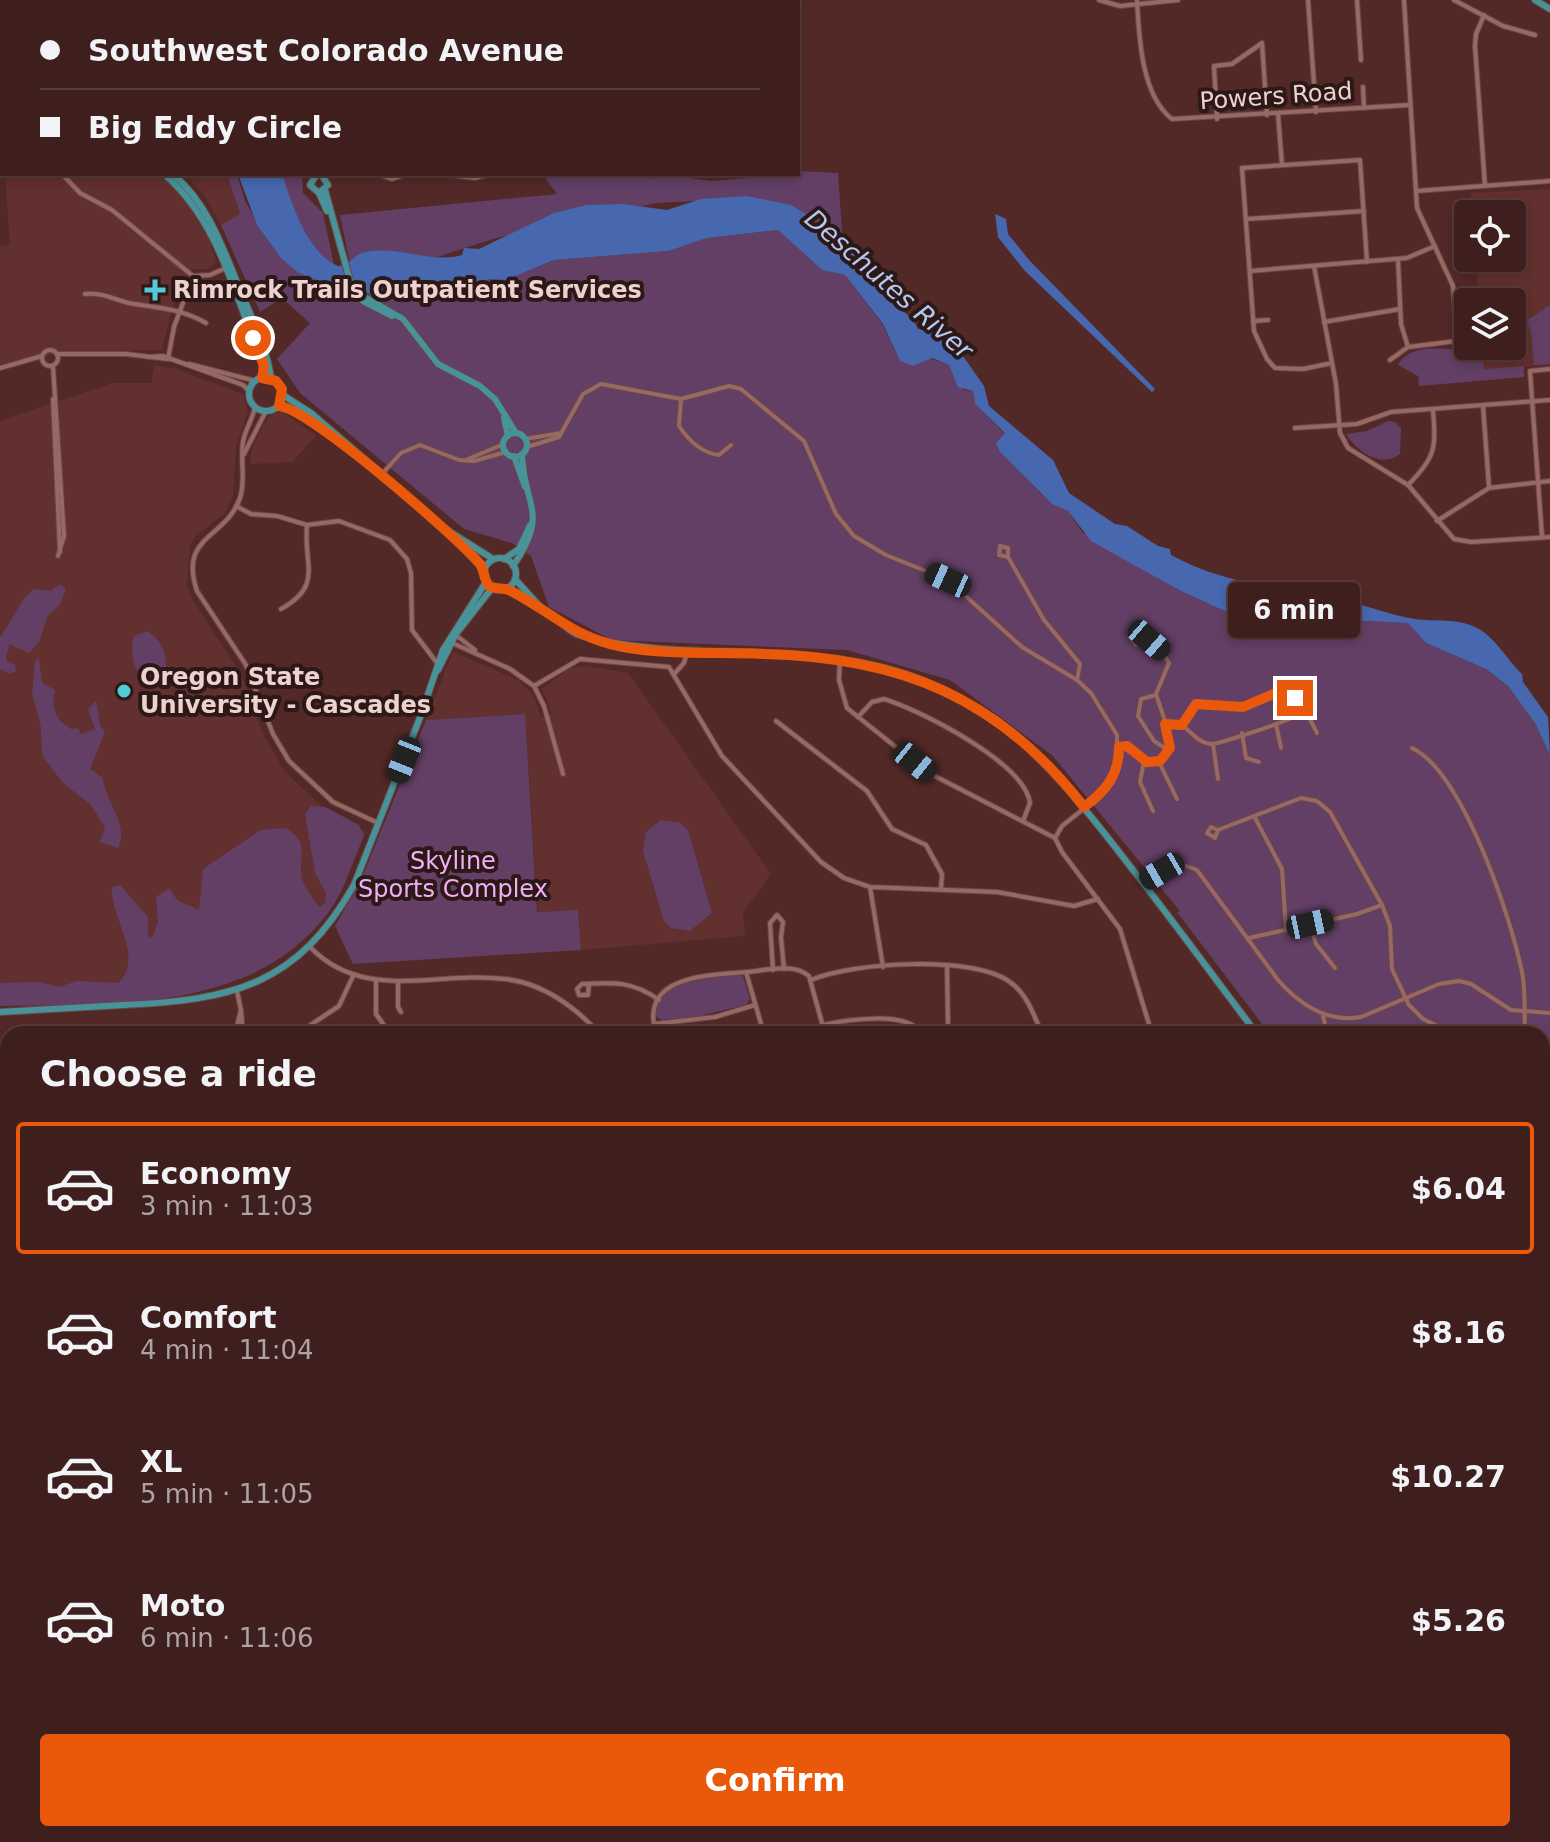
<!DOCTYPE html>
<meta charset="utf-8">
<style>
:root{--surface:#3e1f1d;--page:#492c2a;--text:#f1f3f6;--muted:#ada2a4;--line:#573d3b;--accent:#ea580c}
body{margin:0;font-family:"DejaVu Sans",sans-serif;background:var(--page);color:var(--text);height:100vh;display:flex;flex-direction:column;font-size:30px;white-space:nowrap}
*{box-sizing:border-box;margin:0}
p{font-size:26px;color:var(--muted)}
.icon{flex:none;width:44px;height:44px;fill:none;stroke:currentColor;stroke-width:2;stroke-linecap:round;stroke-linejoin:round}
.map{position:relative;flex:1;overflow:hidden}
.sheet{position:absolute;left:0px;top:1026px;width:1550px;height:816px;display:flex;flex-direction:column;background:var(--surface);border-radius:24px 24px 0 0;box-shadow:0 4px 12px #0003,0 0 0 2px var(--line)}
.sheet>*{flex:none}
.hud{position:absolute;left:0px;top:0px;width:800px;height:176px;box-shadow:0 4px 12px #0003,0 0 0 2px var(--line);display:grid;align-content:center;height:176px;padding:0 40px;background:var(--surface)}
.buttons{position:absolute;left:1454px;top:200px;display:grid;gap:16px}
.buttons a{display:grid;place-items:center;width:72px;height:72px;border-radius:8px;background:var(--surface);box-shadow:0 4px 12px #0003,0 0 0 2px var(--line);font-size:40px}
.end{position:absolute;width:36px;height:36px;margin:-18px;border:10px solid #ea580c;background:#fff;box-shadow:0 0 0 4px #fff}
.from{border-radius:50%}
.bubble{position:absolute;height:56px;border-radius:8px;background:var(--surface);box-shadow:0 4px 12px #0003,0 0 0 2px var(--line);font-size:26px;font-weight:700;line-height:56px;text-align:center}
.car{position:absolute;width:24px;height:48px;margin:-24px -12px;border-radius:10px;box-shadow:0 0 6px 2px #0007;background:linear-gradient(#222 24%,#8ab4d8 0 40%,#222 0 76%,#8ab4d8 0 86%,#222 0)}
.hud b{display:flex;align-items:center;gap:28px;height:76px;font-size:30px}
.hud b+b{border-top:2px solid var(--line)}
.hud i{width:20px;height:20px;background:var(--text)}
ul{padding:0;list-style:none}
li{display:flex;align-items:center;gap:24px;height:132px;margin:0 16px 12px;padding:0 24px;border:4px solid transparent;border-radius:8px}
li div{flex:1}
li b{display:block;font-size:30px}
li em{font-style:normal;font-weight:700}
li.on{border-color:var(--accent)}
li>.icon{width:72px;height:72px;stroke-width:1.5}
h2{padding:0 40px;font-size:36px;line-height:96px}
.button{display:flex;gap:16px;margin-top:auto;padding:16px 40px}
.button a{flex:1;height:92px;border-radius:8px;background:var(--accent);color:#fff;font-size:32px;font-weight:700;line-height:92px;text-align:center}
.map>svg:first-child{display:block}
.built{fill:#62302e}
.green{fill:#633f65}
.water{fill:#4767af}
.lines{fill:none;stroke-linecap:round;stroke-linejoin:round}
.minor-casing{stroke:#6a4645;stroke-width:6}
.major-casing{stroke:#6a4645;stroke-width:8}
.minor{stroke:#986864;stroke-width:4}
.major{stroke:#489399;stroke-width:6}
.route{stroke:#ea580c;stroke-width:10}
.poi-dot{fill:#52cbd8;stroke:#2c1917;stroke-width:3}
.labels{text-anchor:middle;stroke-width:8;stroke-linejoin:round;paint-order:stroke}
.street-label{font-size:24px;fill:#eed2cf;stroke:#2c1917}
.poi-label{font-size:24px;font-weight:bold;fill:#eed2cf;stroke:#2c1917;text-anchor:start}
.park-label{font-size:24px;fill:#f1aef5;stroke:#2c1917}
.water-label{font-size:26px;font-style:italic;fill:#b5c8f0;stroke:#2c1917}
</style>
<div class="map">
<svg width="1550" height="1842" viewBox="0 0 1550 1842">
<rect width="100%" height="100%" fill="#532927"/>
<g class="built">
<path d="M5 174H159L186 201 208 237 217 263 207 269H192L184 279 174 301 162 350 67 352 0 364V246L10 245Z"/>
<path d="M185 174H227L240 214 221 225 205 196Z"/>
<path d="M1550 189V365L1484 369 1482 346H1512V302H1479L1476 258H1512V214H1472L1471 193Z"/>
<path d="M155 365 176 369 243 394 248 412 236 446 233 496 224 514 196 536 190 546 187 585 192 599 242 676 264 736 285 772 323 807 366 832 342 891 323 918 304 939 252 975 187 995 0 1005V421L113 383H151Z"/>
<path d="M281 411 316 436 292 462 250 464 252 448 263 426 269 416Z"/>
<path d="M453 652 518 680 533 695 541 717 552 714 542 689 570 668 587 666 628 673 771 874 743 913 745 936 581 950 578 910 538 912 525 714 426 720Z"/>
</g>
<g class="green">
<path d="M798 171 838 173 844 260 732 199 657 203 496 238 437 257 350 264 340 215 557 194 542 174H642L652 179 654 174H660L711 181 798 174Z"/>
<path d="M227 174H237L245 201 261 229 346 290 367 293 469 286 489 279 506 280 554 260 669 251 707 238 778 230 822 270 845 275 883 325 895 351 913 366 929 358 949 365 964 390 973 391 975 404 1005 434 1006 457 1041 494 1068 511 1082 532 1181 591 1220 609 1234 615 1408 623 1426 643 1486 669 1508 686 1535 723 1550 755V1429L1542 1415V1034H1265L1260 1027 1262 1024 1177 912 1180 911 1053 756 950 680 847 650 612 640 549 607 531 556 512 543 464 529 300 393 277 359 310 323 282 298 260 312 221 225 240 214Z"/>
<path d="M276 174H302L303 193 323 213 334 265 312 256Z"/>
<path d="M1550 305V364L1534 365 1531 331 1526 321Z"/>
<path d="M1468 334V346H1482L1484 369 1524 366V377L1419 386 1418 376 1398 365C1410 343 1441 349 1460 350L1466 343 1464 335Z"/>
<path d="M1388 421 1395 422 1401 428 1400 454C1382 469 1356 451 1346 434L1367 431Z"/>
<path d="M60 584 66 589 59 606 48 615 39 642 29 653 9 644 6 660 15 665 16 671 10 674 0 669V638L25 597 34 589 51 591Z"/>
<path d="M147 631C163 640 167 656 166 673L156 684C134 681 129 654 134 636Z"/>
<path d="M39 658 42 683 55 690C51 709 55 719 71 729L78 728 81 734 95 729 88 709 96 701 100 725 105 732 90 769 103 778C104 800 130 824 118 848L100 842 105 827 90 804 63 783 42 755 41 728 32 693 35 661Z"/>
<path d="M525 714 537 912 578 910 581 950 353 964 335 926 361 880 426 720Z"/>
<path d="M325 807 359 825 364 836C353 860 344 892 328 913 252 1013 113 1004 0 1006V983L40 982 59 987 77 981 118 983C146 958 109 915 112 887L120 885 148 917V936L152 938 158 922 156 897 169 888 177 900 199 910 203 869 261 830 285 828C312 842 297 857 302 879 304 887 315 901 319 907L325 903 326 893 315 873 305 814 311 806Z"/>
<path d="M661 820 680 823 688 830 712 913 690 931 671 928 664 921 643 851 646 832Z"/>
<path d="M743 976 750 999 746 1005 695 1017 661 1020 656 1016C660 976 712 972 743 976Z"/>
<path d="M520 1834H1504L1509 1842H520Z"/>
</g>
<g class="water">
<path d="M238 174H282C292 204 307 253 338 266 351 265 354 254 365 252 399 245 430 264 462 255L464 248 479 249 554 213 586 205 623 204 667 210 701 199 747 196 791 205 806 214 816 232 844 255 849 256 850 250 862 253V273C872 278 874 284 880 292 890 306 911 311 918 329L932 332 963 356 984 386 989 406 1053 460 1069 493 1115 524 1127 526 1158 546 1170 549 1171 555C1221 583 1280 588 1338 599 1364 604 1389 615 1415 619 1434 622 1457 618 1475 627 1494 635 1507 660 1522 674L1523 682 1548 717 1550 755 1535 723 1508 686 1486 669 1426 643 1408 623 1234 615 1220 609 1181 591 1091 541 1068 511 1052 504 1000 452 996 443 1005 433 975 404 973 391 958 387 949 365 932 358 913 366 900 361 883 324 845 275 822 270 778 230 707 238 669 251 554 260 506 280 489 279 469 286 367 293 322 282 299 273 282 259 257 225Z"/>
<path d="M995 214 1006 219 1008 234 1030 261 1155 389 1152 392 1024 270 998 237Z"/>
</g>
<g class="lines">
<g class="minor-casing">
<g id="minor">
<path d="M114 0 115 2"/>
<path d="M505 0 507 2"/>
<path d="M593 0 595 2"/>
<path d="M723 0 724 2"/>
<path d="M1099 0 1120 6 1178 0"/>
<path d="M1137 0C1139 36 1141 95 1172 119L1409 105"/>
<path d="M1308 0 1316 112"/>
<path d="M1357 0 1361 60"/>
<path d="M1454 0 1503 26 1535 35"/>
<path d="M389 2V0"/>
<path d="M445 2V0"/>
<path d="M550 2V0"/>
<path d="M1484 15 1476 34 1475 46 1485 186"/>
<path d="M0 79 2 82"/>
<path d="M1363 87 1364 108"/>
<path d="M0 108 2 106"/>
<path d="M1278 114 1282 165"/>
<path d="M1217 119 1214 66 1232 64 1262 43 1267 115"/>
<path d="M62 174 80 193 112 210 193 276 210 275 228 267"/>
<path d="M378 174 392 179 407 174"/>
<path d="M442 174 475 178 490 174"/>
<path d="M1416 191 1550 181"/>
<path d="M1247 219 1364 211"/>
<path d="M1398 260 1401 324 1408 347"/>
<path d="M1314 266 1336 384 1340 433 1348 448 1408 485 1454 539 1471 542 1550 537"/>
<path d="M1250 271 1407 258 1435 246"/>
<path d="M85 294C104 292 116 301 134 304 160 308 182 309 206 323"/>
<path d="M1253 321 1268 320"/>
<path d="M1324 322 1400 309"/>
<circle cx="50" cy="358" r="8"/>
<path d="M58 354H126L168 359"/>
<path d="M149 357 163 356 243 385 250 392"/>
<path d="M168 359 174 327 193 276"/>
<path d="M1390 360 1408 347 1457 341 1453 286 1417 208 1404 0"/>
<path d="M1332 363 1303 369 1275 368 1267 359 1254 331 1242 168 1360 160 1367 262"/>
<path d="M189 364 256 381"/>
<path d="M53 366 64 536 58 556"/>
<path d="M0 368 42 356"/>
<path d="M53 399 60 552"/>
<path d="M681 399 679 426C689 441 701 453 719 455L731 445"/>
<path d="M1483 406 1489 487"/>
<path d="M255 407C253 419 245 429 243 442 240 460 246 480 240 498 226 539 178 535 197 591L246 665 273 734 289 761 333 802 378 823"/>
<path d="M1295 428 1357 424 1391 412 1550 400"/>
<path d="M525 439 561 433"/>
<path d="M527 447 559 437 583 394 601 384 681 399 729 386 741 389 804 441 836 514 854 536 886 555 948 580 1022 647 1077 680 1091 693 1117 735V769L1102 794 1062 826 1055 838 1062 852 1120 929 1152 1034"/>
<path d="M244 454 266 411"/>
<path d="M468 459 504 444"/>
<path d="M381 475 401 453 420 445 459 460 474 461 506 452"/>
<path d="M1408 485C1436 457 1436 448 1433 410"/>
<path d="M236 506 251 514 277 516 307 525 339 521 390 540 407 559 411 573 412 630 437 663"/>
<path d="M1437 521 1489 488 1550 481"/>
<path d="M1542 536 1530 371 1550 369"/>
<path d="M1008 557 999 555 1000 546 1008 548V557L1044 620 1080 664 1077 680"/>
<path d="M281 609C324 585 303 565 307 525"/>
<path d="M457 636 475 650"/>
<path d="M450 642 510 669 534 686 544 706 563 774"/>
<path d="M840 659 839 680 847 708 927 772 1055 838"/>
<path d="M675 673 684 663 687 652"/>
<path d="M534 686 580 659 669 667 722 756 821 862 844 878 870 887 997 892 1074 906 1098 899"/>
<path d="M1156 695 1141 699 1138 716 1154 741 1169 751"/>
<path d="M1298 713 1310 719 1317 733"/>
<path d="M858 717 872 702 884 699C920 710 1025 763 1030 803L1023 821"/>
<path d="M776 721 867 791 892 829 926 845 942 874 941 889"/>
<path d="M1165 724 1178 723C1190 729 1196 742 1210 744 1217 745 1292 720 1296 715 1299 711 1298 708 1298 703L1292 695 1282 692 1243 707 1196 704 1182 725"/>
<path d="M1276 724 1281 748"/>
<path d="M1242 733 1246 758 1259 762"/>
<path d="M1213 744 1218 779"/>
<path d="M1119 747 1127 746C1140 755 1143 765 1160 761L1170 748 1169 733 1156 694 1169 663 1162 651 1142 632 1131 637 1136 645 1149 640"/>
<path d="M1412 748C1463 772 1511 918 1522 972 1526 992 1524 1014 1525 1034"/>
<path d="M1144 761 1140 782 1153 811"/>
<path d="M1159 762 1177 799"/>
<path d="M1254 816 1282 869 1286 929"/>
<path d="M1218 830 1211 827 1207 833 1215 838 1218 830 1301 798 1317 801 1330 812 1382 905 1390 926 1392 969 1409 1005 1423 1019 1454 1034"/>
<path d="M1143 882 1181 864 1197 870 1278 980C1300 1005 1327 1023 1361 1017L1439 984 1459 981 1471 984 1511 1010 1550 1013"/>
<path d="M870 887 883 967"/>
<path d="M1310 924 1316 944 1335 968"/>
<path d="M1249 938 1357 914 1382 905"/>
<path d="M309 946C364 1004 437 970 505 979 542 983 575 1007 600 1034"/>
<path d="M947 965 948 1026"/>
<path d="M773 970 770 923 777 915 783 922 781 937 784 969"/>
<path d="M746 972 764 1034"/>
<path d="M811 980C852 962 974 955 1010 982 1027 994 1034 1015 1042 1034"/>
<path d="M376 981V1014L386 1028"/>
<path d="M398 983V1007L401 1012"/>
<path d="M589 984 588 995H579L577 989 582 984C613 982 633 981 659 1000"/>
<path d="M241 1010 243 1034"/>
<path d="M1323 1015 1327 1034"/>
<path d="M654 1024 715 1017 755 1005"/>
<path d="M823 1025C845 1020 910 1010 921 1034"/>
<path d="M235 1034 241 1010 237 991"/>
<path d="M297 1034 339 1006 354 974"/>
<path d="M656 1034C638 974 711 975 748 972 766 970 794 963 809 976L825 1034"/>
<path d="M921 1034 948 1026 969 1034"/>
<path d="M1542 1111 1550 1133"/>
<path d="M0 1157 8 1159"/>
<path d="M0 1249 8 1253"/>
<path d="M0 1282 8 1277"/>
<path d="M1542 1321 1550 1334"/>
<path d="M0 1395 8 1399"/>
<path d="M0 1539 8 1541"/>
<path d="M1542 1540 1550 1544"/>
<path d="M1542 1681 1550 1692"/>
<path d="M0 1731 8 1710"/>
<path d="M1542 1746 1550 1745"/>
<path d="M1542 1764 1550 1792"/>
<path d="M0 1773 8 1795"/>
<path d="M1542 1823 1550 1821"/>
<path d="M26 1834 31 1842"/>
<path d="M219 1834 221 1842"/>
<path d="M327 1834 329 1842"/>
<path d="M789 1834 841 1837"/>
<path d="M1042 1834 1047 1842"/>
<path d="M1525 1834 1527 1842"/>
<path d="M166 1842 169 1834"/>
<path d="M207 1842 213 1834"/>
<path d="M465 1842 471 1834"/>
<path d="M682 1842 719 1836 751 1842"/>
<path d="M852 1842 853 1834"/>
<path d="M876 1842 877 1834"/>
<path d="M881 1842 882 1834"/>
</g>
</g>
<g class="major-casing">
<g id="major">
<path d="M55 0 56 2"/>
<path d="M61 0 62 2"/>
<path d="M311 0 312 2"/>
<path d="M316 0 317 2"/>
<path d="M1535 0 1550 9"/>
<path d="M164 174C219 221 235 297 262 361V378"/>
<path d="M173 174C211 207 224 252 243 297 254 323 267 350 271 378"/>
<path d="M317 174 310 185 319 193 328 185 321 174"/>
<path d="M325 190 350 281 363 296 403 319 438 364 480 386 495 399 516 433"/>
<path d="M319 193 327 211"/>
<path d="M363 301 392 316"/>
<circle cx="266" cy="394" r="17"/>
<path d="M283 395 311 413 447 530 493 559"/>
<path d="M279 406 304 416 359 457"/>
<path d="M504 418 508 436"/>
<circle cx="515" cy="445" r="12"/>
<path d="M514 456 525 487"/>
<path d="M447 530 484 570"/>
<circle cx="500" cy="574" r="16"/>
<path d="M504 559 519 549 530 525"/>
<path d="M513 566C550 512 524 508 522 454"/>
<path d="M515 579 542 609"/>
<path d="M506 588C519 595 530 603 543 609 557 616 567 632 582 636 669 659 751 646 839 659 979 678 1045 756 1126 861 1171 918 1213 976 1257 1034"/>
<path d="M438 670 456 634 492 588"/>
<path d="M0 1012C41 1010 82 1007 123 1005 232 1000 297 986 354 885L421 715 443 650 486 582"/>
<path d="M1542 1428 1550 1442"/>
</g>
</g>
<use href="#minor" class="minor"/>
<use href="#major" class="major"/>
</g>
<g class="lines">
<path class="route" d="M253 338 264 366 262 378 276 381 282 389 279 406C308 407 456 536 480 564 485 571 483 578 489 586 497 590 504 587 511 591 553 613 574 638 623 647 668 655 717 652 763 654 899 657 999 697 1084 807 1106 791 1119 775 1119 747L1127 746 1147 762 1160 761 1170 748 1165 724 1182 725 1196 704 1243 707 1278 692 1295 698"/>
</g>
<g class="poi-dot">
<path d="M151 278h8v8h8v8h-8v8h-8v-8h-8v-8h8z"/>
<circle cx="124" cy="691" r="8"/>
</g>
<g class="labels">
<g class="street-label">
<text transform="translate(1276 96) rotate(-4)" y="8">Powers Road</text>
</g>
<g class="poi-label">
<text x="173" y="298">Rimrock Trails Outpatient Services</text>
<text x="140" y="685">Oregon State<tspan x="140" dy="28">University - Cascades</tspan></text>
</g>
<g class="park-label">
<text x="453" y="869">Skyline<tspan x="453" dy="28">Sports Complex</tspan></text>
</g>
<g class="water-label">
<text transform="translate(889 284) rotate(41)" y="9">Deschutes River</text>
</g>
</g>
</svg>
<div class="buttons">
<a><svg class="icon" aria-label="locate" viewBox="0 0 24 24"><circle cx="12" cy="12" r="6"/><path d="M12 2v4M12 18v4M2 12h4M18 12h4"/></svg></a>
<a><svg class="icon" aria-label="layers" viewBox="0 0 24 24"><path d="M12 4l9 5-9 5-9-5zM3 14l9 5 9-5"/></svg></a>
</div>
<i class="end from" style="left:253px;top:338px"></i>
<i class="end" style="left:1295px;top:698px"></i>
<div class="bubble" style="left:1228px;top:582px;width:132px">6 min</div>
<i class="car" style="left:948px;top:580px;rotate:294deg"></i>
<i class="car" style="left:1149px;top:640px;rotate:131deg"></i>
<i class="car" style="left:404px;top:760px;rotate:202deg"></i>
<i class="car" style="left:915px;top:762px;rotate:129deg"></i>
<i class="car" style="left:1162px;top:871px;rotate:240deg"></i>
<i class="car" style="left:1310px;top:924px;rotate:78deg"></i>
<div class="hud">
<b><i class="from"></i>Southwest Colorado Avenue</b>
<b><i></i>Big Eddy Circle</b>
</div>
<section class="sheet">
<h2>Choose a ride</h2>
<ul>
<li class="on"><svg class="icon" aria-label="car" viewBox="0 0 24 24"><path d="M5 17H2v-5l4-1 3-4h7l3 4 3 1v5h-3M9 17h6M6 11h13"/><circle cx="7" cy="17" r="2"/><circle cx="17" cy="17" r="2"/></svg><div><b>Economy</b><p>3 min · 11:03</p></div><em>$6.04</em></li>
<li><svg class="icon" aria-label="car" viewBox="0 0 24 24"><path d="M5 17H2v-5l4-1 3-4h7l3 4 3 1v5h-3M9 17h6M6 11h13"/><circle cx="7" cy="17" r="2"/><circle cx="17" cy="17" r="2"/></svg><div><b>Comfort</b><p>4 min · 11:04</p></div><em>$8.16</em></li>
<li><svg class="icon" aria-label="car" viewBox="0 0 24 24"><path d="M5 17H2v-5l4-1 3-4h7l3 4 3 1v5h-3M9 17h6M6 11h13"/><circle cx="7" cy="17" r="2"/><circle cx="17" cy="17" r="2"/></svg><div><b>XL</b><p>5 min · 11:05</p></div><em>$10.27</em></li>
<li><svg class="icon" aria-label="car" viewBox="0 0 24 24"><path d="M5 17H2v-5l4-1 3-4h7l3 4 3 1v5h-3M9 17h6M6 11h13"/><circle cx="7" cy="17" r="2"/><circle cx="17" cy="17" r="2"/></svg><div><b>Moto</b><p>6 min · 11:06</p></div><em>$5.26</em></li>
</ul>
<div class="button"><a>Confirm</a></div>
</section>
</div>
